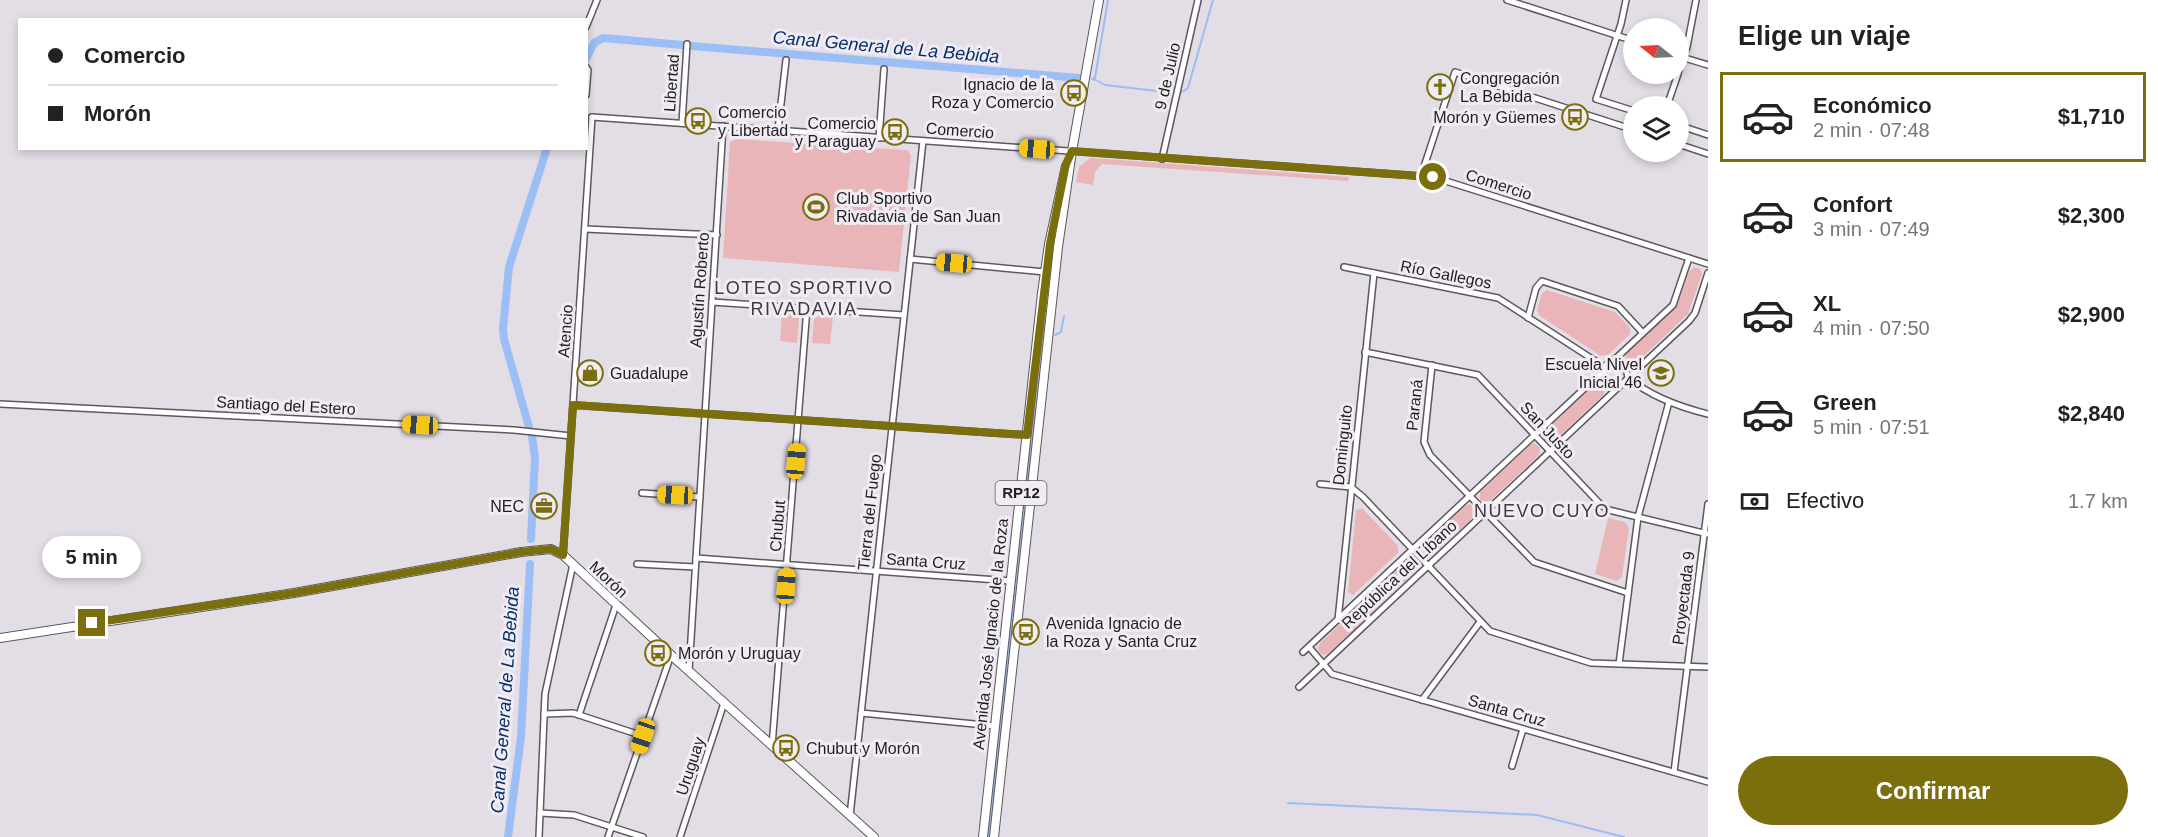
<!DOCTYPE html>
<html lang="es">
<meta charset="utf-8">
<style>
:root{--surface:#fff;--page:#f6f6f6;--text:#222;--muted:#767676;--line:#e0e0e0;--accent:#7b6e0c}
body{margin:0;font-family:Helvetica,sans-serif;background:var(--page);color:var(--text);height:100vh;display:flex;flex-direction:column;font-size:22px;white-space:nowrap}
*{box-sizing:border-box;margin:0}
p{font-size:20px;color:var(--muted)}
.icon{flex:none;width:33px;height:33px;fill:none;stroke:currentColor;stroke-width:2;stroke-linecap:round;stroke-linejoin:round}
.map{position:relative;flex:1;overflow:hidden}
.drawer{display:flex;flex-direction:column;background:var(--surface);width:450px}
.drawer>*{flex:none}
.banner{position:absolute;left:18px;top:18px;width:570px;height:132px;border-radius:0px;box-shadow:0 3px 9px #0003;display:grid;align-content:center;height:132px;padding:0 30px;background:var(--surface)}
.needle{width:39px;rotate:288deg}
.controls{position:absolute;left:1623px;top:18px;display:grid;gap:12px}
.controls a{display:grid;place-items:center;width:66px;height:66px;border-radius:50%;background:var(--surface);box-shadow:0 3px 9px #0003;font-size:30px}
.end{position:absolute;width:27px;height:27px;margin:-14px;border:8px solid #7b6e0c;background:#fff;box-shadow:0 0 0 3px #fff}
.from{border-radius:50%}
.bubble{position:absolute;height:42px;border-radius:21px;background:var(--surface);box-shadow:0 3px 9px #0003;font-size:20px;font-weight:700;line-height:42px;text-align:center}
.car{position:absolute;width:18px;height:36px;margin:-18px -9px;border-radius:8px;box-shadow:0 0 4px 2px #0007;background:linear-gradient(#f5c518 24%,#345 0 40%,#f5c518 0 76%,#345 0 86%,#f5c518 0)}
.banner b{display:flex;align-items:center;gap:21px;height:57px;font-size:22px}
.banner b+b{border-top:2px solid var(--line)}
.banner i{width:15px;height:15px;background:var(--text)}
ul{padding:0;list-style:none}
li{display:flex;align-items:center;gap:18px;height:90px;margin:0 12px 9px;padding:0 18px;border:3px solid transparent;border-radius:0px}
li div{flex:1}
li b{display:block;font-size:22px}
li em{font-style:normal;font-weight:700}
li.on{border-color:var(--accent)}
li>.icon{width:54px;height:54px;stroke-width:1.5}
h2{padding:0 30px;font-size:27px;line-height:72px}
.pay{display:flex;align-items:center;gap:15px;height:66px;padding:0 30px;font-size:22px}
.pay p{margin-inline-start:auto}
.cta{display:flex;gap:12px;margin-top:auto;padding:12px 30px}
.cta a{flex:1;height:69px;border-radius:36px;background:var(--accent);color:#fff;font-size:24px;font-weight:700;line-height:69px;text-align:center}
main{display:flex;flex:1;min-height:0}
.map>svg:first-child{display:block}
.green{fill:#e9b5b8}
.forest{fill:#e49ca1}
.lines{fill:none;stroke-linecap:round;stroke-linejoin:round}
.stream{stroke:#9bbef4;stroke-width:2}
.canal{stroke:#9bbef4;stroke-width:8}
.street-casing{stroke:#5c585d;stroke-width:8}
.secondary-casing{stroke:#5c585d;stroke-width:10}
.primary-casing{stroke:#5c585d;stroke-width:10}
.street{stroke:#fff;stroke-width:5}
.secondary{stroke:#fff;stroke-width:8}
.primary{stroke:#fff;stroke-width:8}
.route{stroke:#7b6e0c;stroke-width:8}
.labels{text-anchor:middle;stroke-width:6;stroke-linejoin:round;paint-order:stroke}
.shield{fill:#f1ecf3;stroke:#5f5c60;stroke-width:1.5}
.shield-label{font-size:15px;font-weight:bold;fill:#201e21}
.street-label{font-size:16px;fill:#201e21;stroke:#f1ecf3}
.poi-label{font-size:16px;fill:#201e21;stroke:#f1ecf3;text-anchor:start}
.water-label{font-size:18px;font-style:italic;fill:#052f6c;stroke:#f1ecf3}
.neighbourhood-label{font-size:18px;letter-spacing:1.5px;fill:#3e3a3f;stroke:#f1ecf3}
</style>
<main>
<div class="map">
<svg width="1708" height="837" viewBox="0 0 1708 837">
<rect width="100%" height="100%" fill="#e3dee5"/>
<g class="green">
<path d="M736 139 907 150 911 155 899 272 723 258 730 142Z"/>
<path d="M1090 158H1093L1349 177 1348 181 1102 164 1095 172 1093 185 1076 182 1079 167Z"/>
<path d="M1694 267 1700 269 1702 274 1688 314 1635 364H1627L1625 359 1626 354 1677 305 1689 272Z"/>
<path d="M1547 290 1615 312 1630 328V334L1608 355 1601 356 1540 316 1537 310 1542 293Z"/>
<path d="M782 313 795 314 799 318 797 343 780 341Z"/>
<path d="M818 316 833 317 830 344 812 343 814 320Z"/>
<path d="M1600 382 1605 387 1604 394 1554 441 1545 440 1543 435 1545 431 1595 384Z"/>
<path d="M1534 443 1540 448 1539 455 1489 502 1484 503 1480 500V492L1530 445Z"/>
<path d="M1469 504 1476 509 1475 516 1433 555 1428 557 1423 555V546L1465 506Z"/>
<path d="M1362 508 1398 546V553L1353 595 1348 592 1356 510Z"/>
<path d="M1608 518 1625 522 1629 528 1622 577 1617 581 1595 574Z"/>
<path d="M1413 558 1419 563 1417 570 1329 653 1325 655 1320 653 1318 648 1320 643 1409 559Z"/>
</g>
<path class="forest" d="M1045 323 990 837H986L1043 325Z"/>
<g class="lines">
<g class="stream">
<path d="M1096 80 1092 79 1095 78 1108 0"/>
<path d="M1098 81 1105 85 1166 92"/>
<path d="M1170 92H1171"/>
<path d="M1182 92 1188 88 1213 0"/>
<path d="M1055 335 1061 332 1064 316"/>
<path d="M1288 803 1537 815 1624 837"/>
<path d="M988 837 1044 336"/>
</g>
<g class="canal">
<path d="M691 46 1079 78"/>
<path d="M586 59 594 43 603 38 683 45"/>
<path d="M529 427 504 339 503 329 509 267 547 148"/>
<path d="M531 539 535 458 532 436"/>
<path d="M508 837 521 737 530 564"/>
</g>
<g class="street-casing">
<g id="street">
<path d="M1507 0 1634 41"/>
<path d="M1626 0 1621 24 1596 99 1634 111"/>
<path d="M586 27 597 0"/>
<path d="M1678 56 1708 65"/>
<path d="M586 67 588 70 586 95"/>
<path d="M1678 73 1687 47 1696 0"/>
<path d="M1667 106 1678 74"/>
<path d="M592 117 1433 177 1708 264"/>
<path d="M682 123 687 44"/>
<path d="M1678 125 1708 135"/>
<path d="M778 130 786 60"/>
<path d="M879 138 884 69"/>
<path d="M1678 144 1708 154"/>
<path d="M1162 159 1198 0"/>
<path d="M1421 176 1455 72 1634 130"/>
<path d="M585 229 717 235"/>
<path d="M910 259 1045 272"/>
<path d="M1344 267 1498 298 1597 362 1603 370"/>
<path d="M712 302 904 315"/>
<path d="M1528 318 1536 288 1542 281 1618 306 1643 333"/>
<path d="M1365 352 1478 375 1601 505 1609 510 1708 534"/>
<path d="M1613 361 1625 365 1628 377"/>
<path d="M1432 365 1424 442 1430 455 1534 562 1628 593"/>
<path d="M1603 371 1606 382 1611 386 1618 387"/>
<path d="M1628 378C1652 397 1679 407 1708 414"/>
<path d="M0 404 514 430 571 436"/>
<path d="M573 405 1027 435"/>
<path d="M1320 484 1351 487 1363 497 1490 631 1591 663 1708 667"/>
<path d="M642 493 700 497"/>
<path d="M563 555 592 117"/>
<path d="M696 558 1011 581"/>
<path d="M637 564 695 567"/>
<path d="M1338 620 1374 273"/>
<path d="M1309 647 1332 674 1708 782"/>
<path d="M1303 652 1603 371 1606 365 1613 361 1673 305 1689 258"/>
<path d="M1619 664 1638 517 1669 402"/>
<path d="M689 671 723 126"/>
<path d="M1299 687 1689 321 1695 313 1708 273"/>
<path d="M1422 700 1480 622"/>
<path d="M861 713 995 726"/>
<path d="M544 714 573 713 643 736"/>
<path d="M579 715 616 605"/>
<path d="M772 746 807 308"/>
<path d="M1512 766 1523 729"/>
<path d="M1674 772 1708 504"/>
<path d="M540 813 574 815 643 837"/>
<path d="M850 816 923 141"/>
<path d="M539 837 545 694 573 564"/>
<path d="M608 837 671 655"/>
<path d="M680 837 724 703"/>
</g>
</g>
<g class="secondary-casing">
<path id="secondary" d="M0 638 294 593 521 552 551 549 563 555 671 655 874 837"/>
</g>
<g class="primary-casing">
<g id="primary">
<path d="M983 837 1042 293 1049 244 1066 166"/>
<path d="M994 837 1058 247 1072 151 1099 0"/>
</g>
</g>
<use href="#street" class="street"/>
<use href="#secondary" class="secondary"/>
<use href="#primary" class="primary"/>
</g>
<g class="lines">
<path class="route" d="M92 623 294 593 521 552 551 549 563 555 573 405 1027 435 1050 244 1066 164 1072 151 1433 177"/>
</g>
<defs>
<g id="church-ring" transform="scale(1.35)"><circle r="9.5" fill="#f1ecf3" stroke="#7b6e0c" stroke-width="1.5"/><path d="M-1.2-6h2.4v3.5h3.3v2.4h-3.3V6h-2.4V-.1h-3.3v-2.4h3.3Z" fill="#7b6e0c"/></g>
<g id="bus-ring" transform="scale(1.35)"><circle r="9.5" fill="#f1ecf3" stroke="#7b6e0c" stroke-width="1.5"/><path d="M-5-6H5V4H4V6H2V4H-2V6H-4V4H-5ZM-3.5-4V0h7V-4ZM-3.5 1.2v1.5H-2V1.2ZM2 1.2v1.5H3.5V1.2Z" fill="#7b6e0c"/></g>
<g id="stadium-ring" transform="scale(1.35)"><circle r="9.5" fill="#f1ecf3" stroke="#7b6e0c" stroke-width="1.5"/><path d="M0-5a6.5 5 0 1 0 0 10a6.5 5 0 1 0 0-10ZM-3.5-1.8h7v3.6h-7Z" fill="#7b6e0c"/></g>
<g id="shop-ring" transform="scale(1.35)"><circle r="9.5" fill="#f1ecf3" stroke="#7b6e0c" stroke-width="1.5"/><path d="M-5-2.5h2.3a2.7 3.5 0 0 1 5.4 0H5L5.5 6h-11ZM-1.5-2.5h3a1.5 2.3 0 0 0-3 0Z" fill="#7b6e0c"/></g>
<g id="school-ring" transform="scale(1.35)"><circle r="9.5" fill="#f1ecf3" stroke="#7b6e0c" stroke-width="1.5"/><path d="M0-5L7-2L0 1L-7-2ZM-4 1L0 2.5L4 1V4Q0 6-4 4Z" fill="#7b6e0c"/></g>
<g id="office-ring" transform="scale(1.35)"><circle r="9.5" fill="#f1ecf3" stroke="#7b6e0c" stroke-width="1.5"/><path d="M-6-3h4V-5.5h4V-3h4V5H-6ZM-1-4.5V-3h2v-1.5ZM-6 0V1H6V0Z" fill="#7b6e0c"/></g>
</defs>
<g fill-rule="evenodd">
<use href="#church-ring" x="1440" y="87"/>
<use href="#bus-ring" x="1074" y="93"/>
<use href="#bus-ring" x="1575" y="117"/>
<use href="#bus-ring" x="698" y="121"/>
<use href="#bus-ring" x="895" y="132"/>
<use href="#stadium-ring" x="816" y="207"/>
<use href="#shop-ring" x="590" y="373"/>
<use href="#school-ring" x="1661" y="373"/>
<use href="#office-ring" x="544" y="506"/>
<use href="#bus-ring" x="1026" y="632"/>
<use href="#bus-ring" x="658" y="653"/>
<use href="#bus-ring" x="786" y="748"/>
</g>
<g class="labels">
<rect class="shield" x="995.5" y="481" width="51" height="24" rx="4.5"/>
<g class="shield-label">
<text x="1021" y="498">RP12</text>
</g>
<g class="street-label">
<text transform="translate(1167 76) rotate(-77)" y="6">9 de Julio</text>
<text transform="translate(671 83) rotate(-86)" y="6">Libertad</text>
<text transform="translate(960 130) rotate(4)" y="6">Comercio</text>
<text transform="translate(1499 184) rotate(18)" y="6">Comercio</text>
<text transform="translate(1446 274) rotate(11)" y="6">Río Gallegos</text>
<text transform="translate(699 290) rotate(-86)" y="6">Agustín Roberto</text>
<text transform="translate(565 331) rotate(-86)" y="6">Atencio</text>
<text transform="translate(286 405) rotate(3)" y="6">Santiago del Estero</text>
<text transform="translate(1414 405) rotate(-84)" y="6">Paraná</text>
<text transform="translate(1548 430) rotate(47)" y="6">San Justo</text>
<text transform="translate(1342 445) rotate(-84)" y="6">Dominguito</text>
<text transform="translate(869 512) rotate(-84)" y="6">Tierra del Fuego</text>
<text transform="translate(777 526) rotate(-85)" y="6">Chubut</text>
<text transform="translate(926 561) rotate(4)" y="6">Santa Cruz</text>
<text transform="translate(1399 574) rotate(-43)" y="6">República del Líbano</text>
<text transform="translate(609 579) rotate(43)" y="6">Morón</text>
<text transform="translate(1683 598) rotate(-83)" y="6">Proyectada 9</text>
<text transform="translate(990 634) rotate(-84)" y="6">Avenida José Ignacio de la Roza</text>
<text transform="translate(1507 710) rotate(16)" y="6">Santa Cruz</text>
<text transform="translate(690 766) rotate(-72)" y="6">Uruguay</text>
</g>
<g class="poi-label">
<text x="1460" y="84">Congregación<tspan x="1460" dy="18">La Bebida</tspan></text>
<text x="1054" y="90" text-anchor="end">Ignacio de la<tspan x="1054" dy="18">Roza y Comercio</tspan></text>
<text x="718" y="118">Comercio<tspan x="718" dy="18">y Libertad</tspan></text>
<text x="1556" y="123" text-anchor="end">Morón y Güemes</text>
<text x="876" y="129" text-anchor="end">Comercio<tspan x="876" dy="18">y Paraguay</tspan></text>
<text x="836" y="204">Club Sportivo<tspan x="836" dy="18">Rivadavia de San Juan</tspan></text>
<text x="1642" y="370" text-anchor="end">Escuela Nivel<tspan x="1642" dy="18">Inicial 46</tspan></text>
<text x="610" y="379">Guadalupe</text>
<text x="524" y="512" text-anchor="end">NEC</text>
<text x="1046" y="629">Avenida Ignacio de<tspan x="1046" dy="18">la Roza y Santa Cruz</tspan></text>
<text x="678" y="659">Morón y Uruguay</text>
<text x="806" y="754">Chubut y Morón</text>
</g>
<g class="water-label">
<text transform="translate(886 47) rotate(5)" y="6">Canal General de La Bebida</text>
<text transform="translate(505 700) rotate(-86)" y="6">Canal General de La Bebida</text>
</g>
<g class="neighbourhood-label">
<text x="804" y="294">LOTEO SPORTIVO<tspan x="804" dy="21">RIVADAVIA</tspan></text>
<text x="1542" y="517">NUEVO CUYO</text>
</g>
</g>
</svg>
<div class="controls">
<a><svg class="needle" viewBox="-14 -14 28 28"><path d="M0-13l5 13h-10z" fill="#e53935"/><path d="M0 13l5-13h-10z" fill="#767676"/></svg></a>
<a><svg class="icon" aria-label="layers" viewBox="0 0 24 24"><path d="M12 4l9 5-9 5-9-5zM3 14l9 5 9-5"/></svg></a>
</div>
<i class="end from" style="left:1433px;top:177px"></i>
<i class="end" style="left:92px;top:623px"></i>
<div class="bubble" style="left:42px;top:536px;width:99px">5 min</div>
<i class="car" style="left:1037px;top:149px;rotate:274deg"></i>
<i class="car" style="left:954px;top:263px;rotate:275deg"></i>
<i class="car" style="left:420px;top:425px;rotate:273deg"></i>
<i class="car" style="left:796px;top:461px;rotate:5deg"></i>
<i class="car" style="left:675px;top:495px;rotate:273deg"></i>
<i class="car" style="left:786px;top:586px;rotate:4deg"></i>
<i class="car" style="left:643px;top:736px;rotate:199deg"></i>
<div class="banner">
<b><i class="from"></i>Comercio</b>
<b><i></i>Morón</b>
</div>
</div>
<section class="drawer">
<h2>Elige un viaje</h2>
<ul>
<li class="on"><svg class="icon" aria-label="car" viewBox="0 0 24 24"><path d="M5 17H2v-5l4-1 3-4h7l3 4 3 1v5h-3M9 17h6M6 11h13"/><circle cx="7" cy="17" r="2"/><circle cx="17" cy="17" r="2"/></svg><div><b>Económico</b><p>2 min · 07:48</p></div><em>$1,710</em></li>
<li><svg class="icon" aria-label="car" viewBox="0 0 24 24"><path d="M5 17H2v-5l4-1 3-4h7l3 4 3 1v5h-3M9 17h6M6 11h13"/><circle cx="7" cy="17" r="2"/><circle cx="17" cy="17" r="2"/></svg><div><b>Confort</b><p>3 min · 07:49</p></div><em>$2,300</em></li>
<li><svg class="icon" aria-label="car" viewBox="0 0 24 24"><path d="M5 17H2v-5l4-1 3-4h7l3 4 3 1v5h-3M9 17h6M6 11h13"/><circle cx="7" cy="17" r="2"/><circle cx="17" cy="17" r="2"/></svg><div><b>XL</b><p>4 min · 07:50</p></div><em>$2,900</em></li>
<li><svg class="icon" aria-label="car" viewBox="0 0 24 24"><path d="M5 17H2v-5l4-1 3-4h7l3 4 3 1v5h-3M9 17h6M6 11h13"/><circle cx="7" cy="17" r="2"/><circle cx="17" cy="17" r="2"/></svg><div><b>Green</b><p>5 min · 07:51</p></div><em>$2,840</em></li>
</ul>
<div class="pay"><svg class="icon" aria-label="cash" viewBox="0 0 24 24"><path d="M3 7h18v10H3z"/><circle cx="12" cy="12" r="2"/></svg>Efectivo<p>1.7 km</p></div>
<div class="cta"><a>Confirmar</a></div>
</section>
</main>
